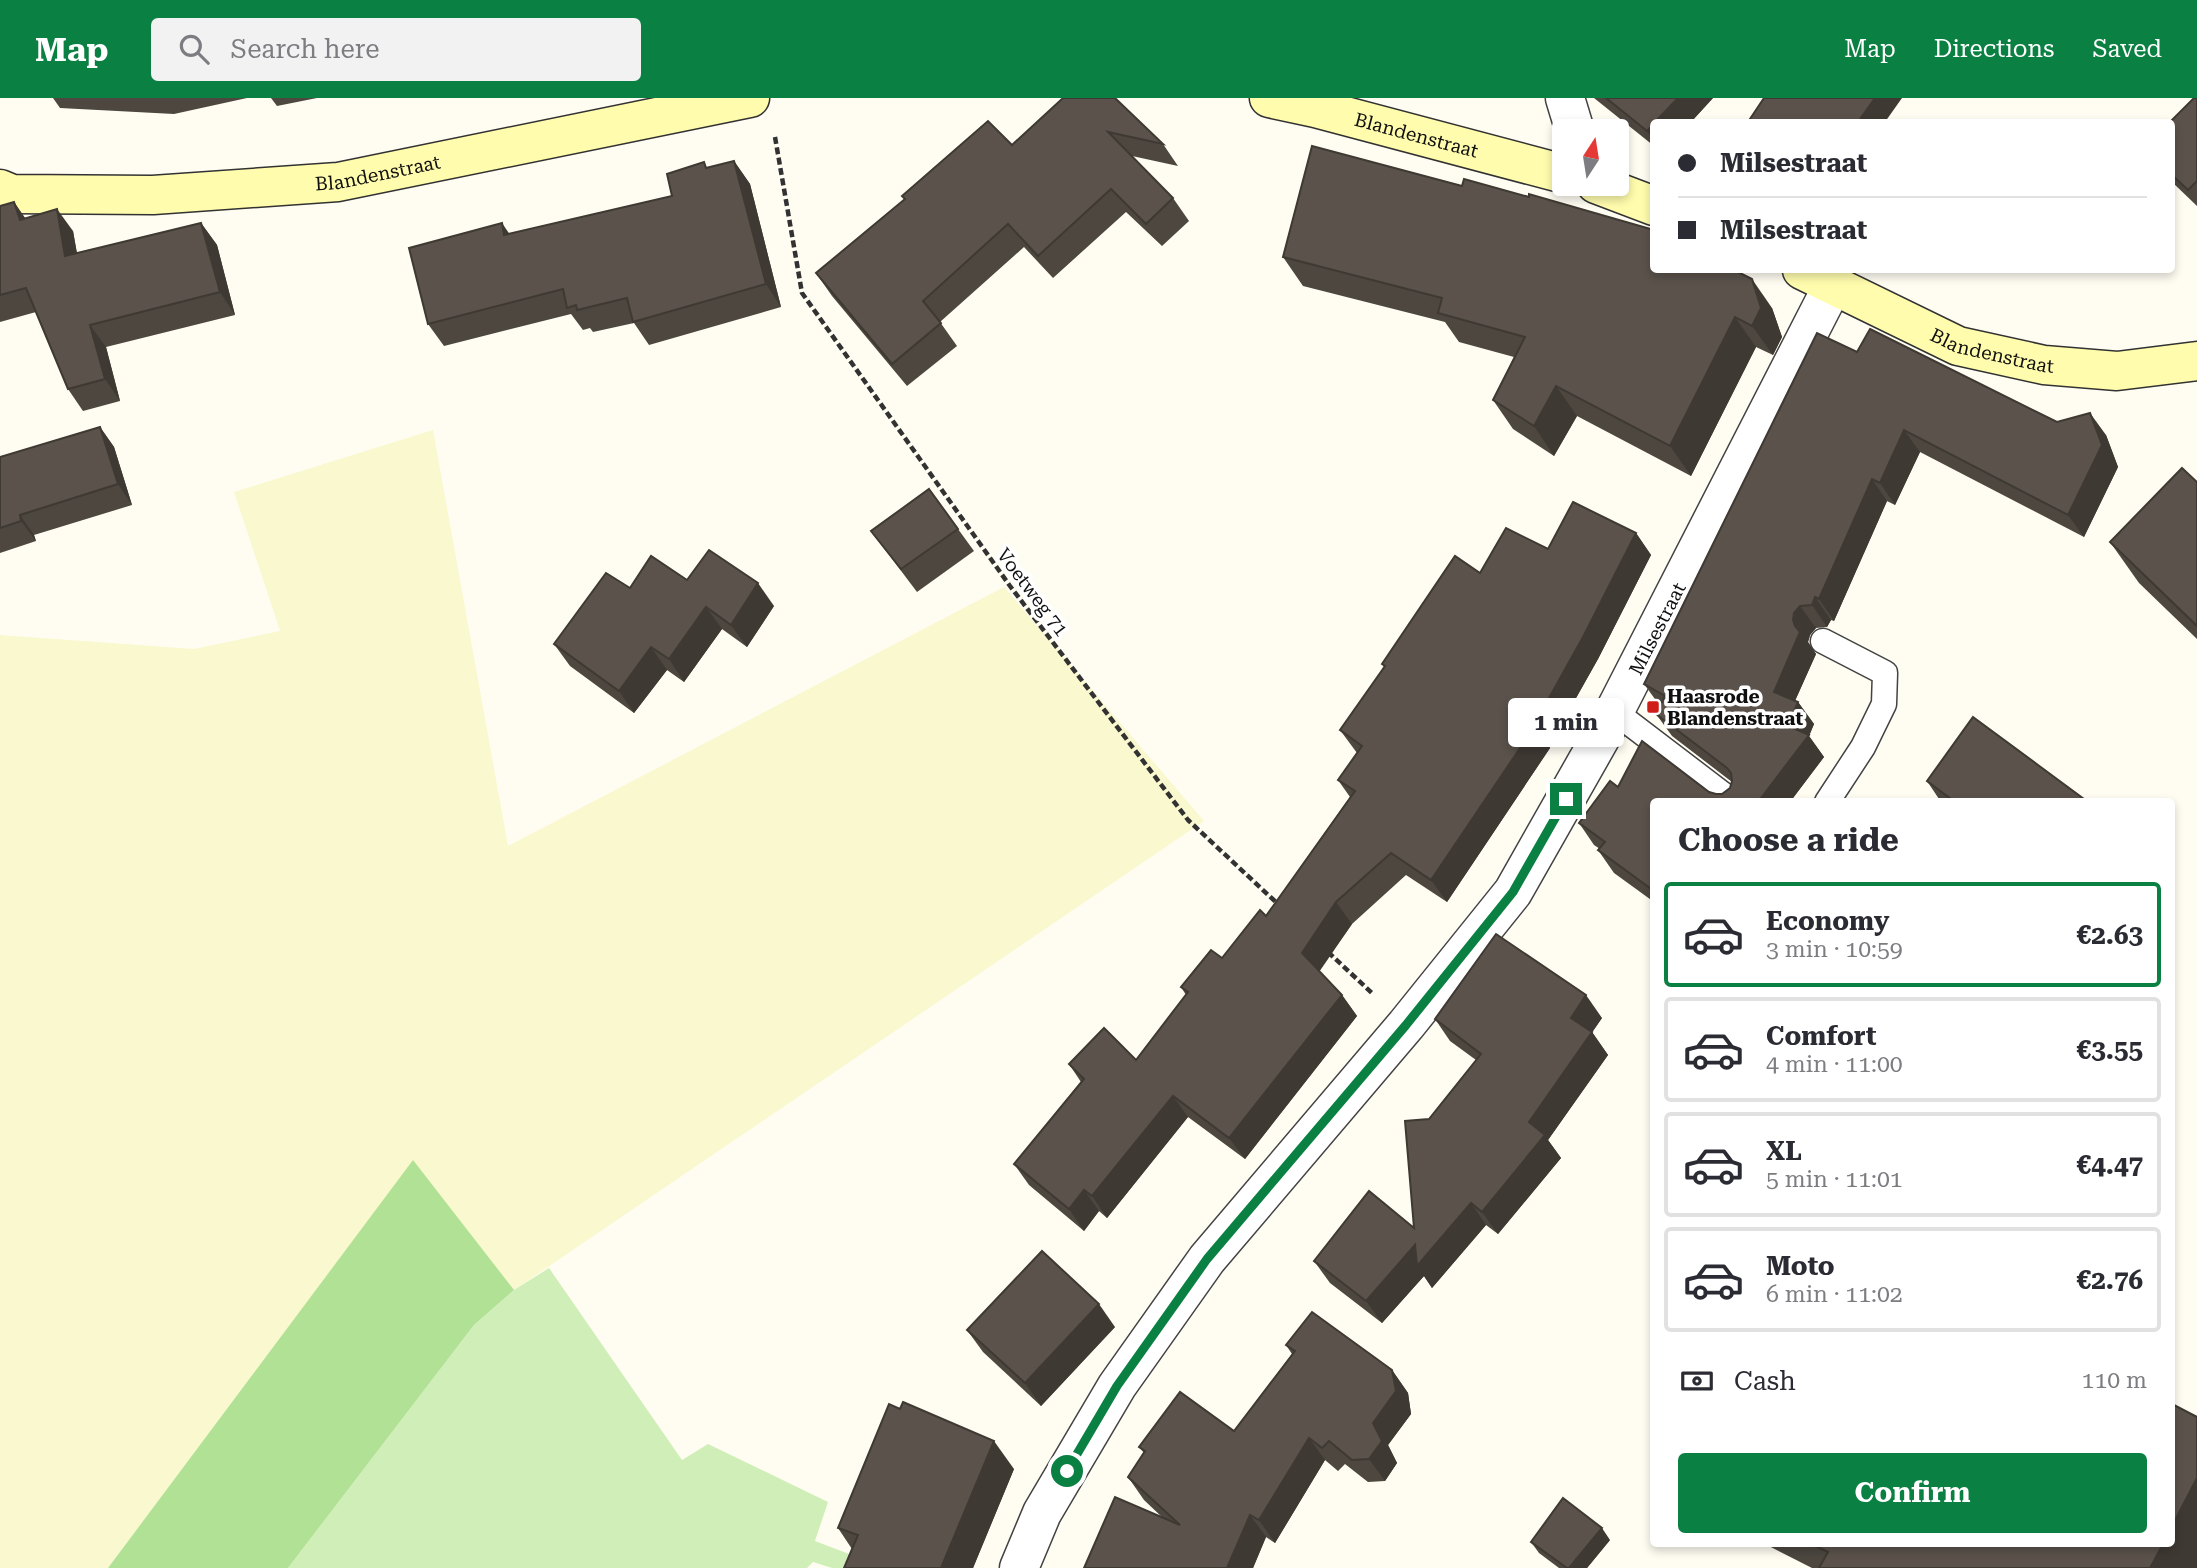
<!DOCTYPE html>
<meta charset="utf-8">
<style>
:root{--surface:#fff;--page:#f2f2f3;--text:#2b2b33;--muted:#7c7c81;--line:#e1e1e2;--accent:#0b8043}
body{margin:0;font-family:"Roboto Serif",serif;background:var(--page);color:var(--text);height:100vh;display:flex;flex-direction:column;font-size:26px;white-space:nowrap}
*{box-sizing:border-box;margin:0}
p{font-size:23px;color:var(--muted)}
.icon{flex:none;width:38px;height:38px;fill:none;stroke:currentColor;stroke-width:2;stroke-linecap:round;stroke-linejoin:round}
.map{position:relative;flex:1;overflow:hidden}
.panel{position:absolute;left:1650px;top:700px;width:525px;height:749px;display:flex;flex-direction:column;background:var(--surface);border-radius:7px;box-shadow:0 4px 10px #0003}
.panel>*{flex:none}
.guide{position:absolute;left:1650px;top:21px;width:525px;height:154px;border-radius:7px;box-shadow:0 4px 10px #0003;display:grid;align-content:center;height:154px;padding:0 28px;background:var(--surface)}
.needle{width:46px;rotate:12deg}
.tools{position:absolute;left:1552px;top:21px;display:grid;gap:14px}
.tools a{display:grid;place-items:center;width:77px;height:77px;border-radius:7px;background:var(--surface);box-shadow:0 4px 10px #0003;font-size:35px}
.end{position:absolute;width:32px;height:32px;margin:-16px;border:9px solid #0b8043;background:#fff;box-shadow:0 0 0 4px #fff}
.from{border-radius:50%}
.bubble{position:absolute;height:49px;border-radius:7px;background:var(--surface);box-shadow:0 4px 10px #0003;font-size:23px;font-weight:700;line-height:49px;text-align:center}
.guide b{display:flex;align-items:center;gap:24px;height:66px;font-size:26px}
.guide b+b{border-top:2px solid var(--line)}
.guide i{width:18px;height:18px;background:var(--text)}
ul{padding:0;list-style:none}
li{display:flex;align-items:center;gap:21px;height:105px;margin:0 14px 10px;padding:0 14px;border:4px solid var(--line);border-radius:7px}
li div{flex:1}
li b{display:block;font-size:26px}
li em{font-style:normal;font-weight:700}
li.on{border-color:var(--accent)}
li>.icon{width:63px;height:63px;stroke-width:1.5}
h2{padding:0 28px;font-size:32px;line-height:84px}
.pay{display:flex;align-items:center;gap:18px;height:77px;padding:0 28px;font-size:26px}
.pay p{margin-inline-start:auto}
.action{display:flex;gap:14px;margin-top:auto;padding:14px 28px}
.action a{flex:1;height:80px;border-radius:7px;background:var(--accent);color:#fff;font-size:28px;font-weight:700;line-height:80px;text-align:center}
header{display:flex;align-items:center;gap:42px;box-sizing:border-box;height:98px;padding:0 35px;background:var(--accent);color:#fff}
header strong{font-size:33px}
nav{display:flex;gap:38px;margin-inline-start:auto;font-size:24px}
.search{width:490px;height:63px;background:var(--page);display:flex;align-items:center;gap:18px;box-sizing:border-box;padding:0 24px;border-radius:7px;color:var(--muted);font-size:26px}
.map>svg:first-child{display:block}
.farmland{fill:#f9f8cf}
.green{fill:#d0eeb7}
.forest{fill:#b1e195}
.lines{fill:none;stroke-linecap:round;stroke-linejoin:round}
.lane-casing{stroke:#434343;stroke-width:27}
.street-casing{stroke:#434343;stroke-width:41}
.secondary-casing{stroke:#323232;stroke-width:41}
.path{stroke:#323232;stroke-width:4.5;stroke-dasharray:7 3.5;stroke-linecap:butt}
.lane{stroke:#fff;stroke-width:24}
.street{stroke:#fff;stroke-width:38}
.secondary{stroke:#fffcad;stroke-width:38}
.wall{fill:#4d4740}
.shaded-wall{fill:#3f3934}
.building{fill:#5a524b;stroke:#3f3934;stroke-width:2}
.route{stroke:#0b8043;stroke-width:9}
.poi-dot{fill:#cf1d18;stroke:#fff;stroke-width:2.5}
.labels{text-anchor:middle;stroke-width:7;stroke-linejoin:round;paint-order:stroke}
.street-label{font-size:19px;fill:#101010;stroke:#fff}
.poi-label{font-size:19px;font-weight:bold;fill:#101010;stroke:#fff;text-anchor:start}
</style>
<header>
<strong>Map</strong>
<div class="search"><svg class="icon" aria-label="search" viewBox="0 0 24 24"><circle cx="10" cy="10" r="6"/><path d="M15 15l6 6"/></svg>Search here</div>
<nav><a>Map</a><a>Directions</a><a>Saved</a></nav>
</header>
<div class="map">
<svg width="2197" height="1470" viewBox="0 0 2197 1470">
<rect width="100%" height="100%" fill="#fffdf2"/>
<path class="farmland" d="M433 332 508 748 1004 489 1204 723 514 1192 413 1063 108 1470H0V537L194 551 280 533 234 394Z"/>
<path class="green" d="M549 1170 682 1362 708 1346 828 1404 815 1443 857 1459 851 1470H832L813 1464 807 1470H288L474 1227 514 1192Z"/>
<path class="forest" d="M413 1062 514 1192 474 1227 288 1470H108Z"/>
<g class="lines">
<g class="lane-casing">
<g id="lane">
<path d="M1823 543 1885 575 1884 606 1863 649 1827 704"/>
<path d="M1615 614 1733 704"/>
</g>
</g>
<g class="street-casing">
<g id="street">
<path d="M1565 0 1575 33"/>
<path id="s1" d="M1019 1470 1042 1415 1117 1288 1207 1161 1406 927 1513 794 1606 630 1833 187"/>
</g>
</g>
<g class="secondary-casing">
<g id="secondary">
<path id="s2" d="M1269 0 1315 10 1564 76"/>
<path d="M1596 86 1654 108"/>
<path id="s3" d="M0 91 12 96 153 97 338 84 750 0"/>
<path id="s4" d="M1802 172 1958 248 2044 267 2117 273 2197 263"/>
</g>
</g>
<g class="path">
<path d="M775 39 802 195 1010 488 1188 722 1279 807"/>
<path d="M1328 854 1373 896"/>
</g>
<use href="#lane" class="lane"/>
<use href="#street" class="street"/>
<use href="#secondary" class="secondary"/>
</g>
<g class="wall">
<path d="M53 0H247L174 16 60 10Z"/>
<path d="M271 0H317L277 8Z"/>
<path d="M1063 0 1163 46 1178 68 1132 58 1173 100 1189 123 1162 148 1126 114 1053 180 1024 149 940 224 957 248 907 288 832 198 816 175 1012 47Z"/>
<path d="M1594 0H1713L1691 24H1654V48Z"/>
<path d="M2197 0V108L2172 84V24Z"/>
<path d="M734 63 750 86 781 209 649 247 634 225 593 234 590 230 583 232 571 216 444 248 428 226 509 136 672 98 708 69Z"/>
<path d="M14 104 25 120 73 133 77 155 201 125 217 147 235 217 106 249 120 303 83 313 68 291 36 214 0 224V108Z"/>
<path d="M1283 159 1772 210 1782 239 1773 257 1756 249 1691 378 1577 318 1554 358 1513 331 1493 302 1514 259 1459 244 1445 224 1303 188Z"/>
<path d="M1857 254 2057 324 2106 337 2118 369 2084 439 1920 354 1895 407 1887 403 1834 523 1831 522 1827 529 1816 530 1810 537 1808 544 1816 556 1795 603 1798 604 1814 626 1809 638 1824 659 1790 704H1654V804L1614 775 1598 752 1600 751 1594 747 1579 725 1618 689 1709 694 1716 696H1722L1730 690 1732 684 1672 638 1656 616 1660 608 1644 586Z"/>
<path d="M100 329 114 349 132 407 34 437 36 443 0 455V359Z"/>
<path d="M2197 384V541L2139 485 2110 444Z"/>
<path d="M958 431 974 453 917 494 871 433Z"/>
<path d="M1636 435 1651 457 1598 561 1549 648 1550 650 1447 804 1406 777 1352 826 1319 873 1342 897 1357 918 1245 1061 1188 1019 1107 1120 1099 1113 1084 1133 1029 1087 1014 1066 1081 984 1069 966 1136 962 1186 897 1181 889 1222 860 1266 818 1350 699 1338 682 1357 655 1340 632 1384 569 1382 566 1480 475 1548 451Z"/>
<path d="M687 482 774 508 747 549 722 531 684 584 667 572 634 615 570 568 554 546 630 490Z"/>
<path d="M1927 683 2088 704H1941Z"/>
<path d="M1602 920 1592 934 1608 957 1548 1042 1561 1060 1498 1136 1486 1127 1432 1190 1424 1178 1382 1225 1330 1185 1314 1163 1414 1130 1429 1021 1476 962 1450 943 1435 921Z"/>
<path d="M1115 1229 1041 1308 983 1254 967 1232Z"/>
<path d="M1286 1247 1392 1272 1408 1295 1411 1316 1388 1347 1397 1365 1385 1383 1368 1384 1345 1366 1338 1373 1325 1362 1275 1445 1266 1439 1253 1470 1163 1420 1144 1402 1128 1379 1144 1355 1139 1349 1234 1333 1292 1256Z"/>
<path d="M1014 1371 973 1470H844L852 1451 838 1430Z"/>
<path d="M1610 1442 1587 1470H1559L1539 1455 1531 1444Z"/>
<path d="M1765 1446H1945L1948 1447 2197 1470H1812Z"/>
</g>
<g class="shaded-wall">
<path d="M1678 0H1713L1691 24H1655Z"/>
<path d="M1875 0H1902L1885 24H1858Z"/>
<path d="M1654 26V43L1647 33Z"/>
<path d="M734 63 750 86 781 209 766 186Z"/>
<path d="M14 104 29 126 20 122Z"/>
<path d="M57 111 73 133 81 180 65 158Z"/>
<path d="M201 125 217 147 235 217 220 194Z"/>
<path d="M502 125 517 147 504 137Z"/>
<path d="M1752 181 1772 210 1782 239 1773 257 1752 228Z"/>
<path d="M1735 219 1756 249 1691 378 1670 348Z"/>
<path d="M90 227 106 249 120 303 105 281Z"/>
<path d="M1556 288 1577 318 1554 358 1534 328Z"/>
<path d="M2090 315 2106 337 2118 369 2084 439 2068 417Z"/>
<path d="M100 329 114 349 132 407 118 386Z"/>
<path d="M1904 332 1920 354 1895 407 1880 385Z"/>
<path d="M1872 381 1887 403 1834 523 1819 501Z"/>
<path d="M20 417 34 437 36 443 21 423Z"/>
<path d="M1636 435 1651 457 1598 561 1549 648 1550 650 1447 804 1431 782Z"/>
<path d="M758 485 774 508 747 549 731 527Z"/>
<path d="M1815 499 1831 522 1827 529 1812 507Z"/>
<path d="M1800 508 1816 530 1810 537 1808 544 1816 556 1789 616 1774 594 1794 515Z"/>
<path d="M706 509 722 531 684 584 669 561Z"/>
<path d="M651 549 667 572 634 615 619 593Z"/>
<path d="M1798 604 1814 626 1809 638 1824 659 1790 704H1758Z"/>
<path d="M1336 804 1352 826 1317 877 1302 855Z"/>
<path d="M1342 897 1357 918 1245 1061 1229 1040Z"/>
<path d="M1586 897 1602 920 1587 942 1571 920Z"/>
<path d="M1592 934 1608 957 1548 1042 1561 1060 1498 1136 1482 1114 1529 1024Z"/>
<path d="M1173 998 1188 1019 1107 1120 1092 1098Z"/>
<path d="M1084 1092 1099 1113 1084 1133 1069 1111Z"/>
<path d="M1471 1105 1486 1127 1432 1190 1424 1178 1382 1225 1366 1203 1415 1147Z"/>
<path d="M1099 1206 1115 1229 1041 1308 1025 1285Z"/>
<path d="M1392 1272 1408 1295 1411 1316 1388 1347 1397 1365 1385 1383 1369 1361 1373 1325Z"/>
<path d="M1309 1340 1325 1362 1275 1445 1259 1422Z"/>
<path d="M994 1343 1014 1371 973 1470H941Z"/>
<path d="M2197 1380V1470H2150L2163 1446H2172V1428Z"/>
<path d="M1250 1417 1266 1439 1253 1470H1227Z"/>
<path d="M1602 1430 1610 1442 1587 1470H1569Z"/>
</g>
<g class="building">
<path d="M1063 0H1115L1163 46 1108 34 1173 100 1146 126 1111 91 1038 158 1008 126 923 203 941 225 892 266 816 175 905 101 902 98 988 23 1012 47Z"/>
<path d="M1606 0H1678L1655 24H1654V26L1647 33Z"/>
<path d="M1764 0H1875L1858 24H1748Z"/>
<path d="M2194 0H2197V83L2188 92 2172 77V24H2170Z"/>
<path d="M1312 48 1462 88 1464 81 1529 99V96L1654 132V172H1734L1752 181 1761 210 1752 228 1735 219 1670 348 1556 288 1534 328 1493 302 1525 239 1438 215 1442 200 1283 159Z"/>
<path d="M734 63 766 186 633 224 627 200 577 212 576 207 567 210 563 191 428 226 409 150 502 125 504 137 672 98 667 76 704 64 706 70Z"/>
<path d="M14 104 20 122 57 111 65 158 201 125 220 194 90 227 105 281 68 291 26 190 0 197V108Z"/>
<path d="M1870 231 2057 324 2090 315 2102 347 2068 417 1904 332 1880 385 1872 381 1819 501 1815 499 1812 507 1800 508 1794 515 1793 522 1795 528 1800 534 1774 594 1798 604 1788 628 1809 637 1758 704H1654V793L1598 752 1605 744 1579 725 1610 683 1618 689 1642 643 1709 694 1716 696H1722L1730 690 1732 683 1731 675 1727 670 1656 616 1665 598 1644 586 1817 235 1857 254Z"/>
<path d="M100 329 118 386 20 417 21 423 0 430V359Z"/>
<path d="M2182 370 2197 384V528L2110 444Z"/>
<path d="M929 391 958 431 901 471 871 433Z"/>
<path d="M1573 404 1636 435 1583 539 1534 627 1535 628 1431 782 1391 755 1336 804 1302 855 1342 897 1229 1040 1173 998 1092 1098 1084 1092 1069 1111 1014 1066 1084 981 1069 966 1104 930 1136 962 1188 894 1181 889 1211 852 1222 860 1260 812 1266 818 1355 693 1338 682 1362 648 1340 632 1385 568 1382 566 1455 458 1480 475 1506 430 1548 451Z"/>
<path d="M709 452 758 485 731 527 706 509 669 561 651 549 619 593 554 546 606 475 630 490 651 458 687 482Z"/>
<path d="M1973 619 2088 704H1955L1927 683Z"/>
<path d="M1496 836 1586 897 1571 920 1592 934 1529 1024 1545 1037 1482 1114 1471 1105 1417 1168 1415 1147 1366 1203 1314 1163 1369 1093 1414 1130 1405 1023 1429 1021 1481 956 1435 921Z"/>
<path d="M1042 1153 1099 1206 1025 1285 967 1232Z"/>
<path d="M1312 1214 1392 1272 1396 1293 1373 1325 1382 1343 1369 1361 1352 1362 1329 1343 1322 1350 1309 1340 1259 1422 1250 1417 1227 1470H1084L1115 1399 1180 1427 1128 1379 1145 1353 1139 1349 1180 1294 1234 1333 1295 1253 1286 1247Z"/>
<path d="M903 1304 994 1343 941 1470H844L858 1437 838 1430 889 1306 900 1311Z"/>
<path d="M2172 1306 2197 1319V1380L2172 1428Z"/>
<path d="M1563 1400 1602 1430 1569 1470H1567L1531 1444Z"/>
<path d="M1811 1446H1945L1948 1447V1446H2163L2150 1470H1819L1828 1454Z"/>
</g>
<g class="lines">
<path class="route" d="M1067 1373 1117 1288 1207 1161 1406 927 1513 794 1566 701"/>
</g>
<rect class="poi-dot" x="1646" y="602" width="14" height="14" rx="3.5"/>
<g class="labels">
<g class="street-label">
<text dy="7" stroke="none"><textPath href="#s2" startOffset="152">Blandenstraat</textPath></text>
<text dy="7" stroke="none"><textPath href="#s3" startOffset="380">Blandenstraat</textPath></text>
<text dy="7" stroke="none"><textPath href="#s4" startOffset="208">Blandenstraat</textPath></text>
<text transform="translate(1033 494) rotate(53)" y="7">Voetweg 71</text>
<text dy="7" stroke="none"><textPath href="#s1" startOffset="1141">Milsestraat</textPath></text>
</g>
<g class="poi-label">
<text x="1667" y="605">Haasrode<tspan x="1667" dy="22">Blandenstraat</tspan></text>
</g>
</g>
</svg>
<div class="tools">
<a><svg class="needle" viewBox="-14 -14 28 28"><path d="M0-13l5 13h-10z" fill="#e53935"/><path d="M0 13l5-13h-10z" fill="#7c7c81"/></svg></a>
</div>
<i class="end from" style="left:1067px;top:1373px"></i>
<i class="end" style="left:1566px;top:701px"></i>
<div class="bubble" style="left:1508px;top:600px;width:116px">1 min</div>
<div class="guide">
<b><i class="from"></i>Milsestraat</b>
<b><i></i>Milsestraat</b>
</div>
<section class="panel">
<h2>Choose a ride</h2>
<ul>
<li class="on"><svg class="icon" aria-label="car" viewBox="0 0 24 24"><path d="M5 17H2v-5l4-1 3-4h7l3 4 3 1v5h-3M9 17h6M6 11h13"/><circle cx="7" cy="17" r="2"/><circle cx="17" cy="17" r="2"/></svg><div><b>Economy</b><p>3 min · 10:59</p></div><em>€2.63</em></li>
<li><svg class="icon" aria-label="car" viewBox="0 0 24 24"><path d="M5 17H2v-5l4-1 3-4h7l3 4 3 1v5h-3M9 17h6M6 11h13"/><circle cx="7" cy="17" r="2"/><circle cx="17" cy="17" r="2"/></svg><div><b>Comfort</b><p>4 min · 11:00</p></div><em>€3.55</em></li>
<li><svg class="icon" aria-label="car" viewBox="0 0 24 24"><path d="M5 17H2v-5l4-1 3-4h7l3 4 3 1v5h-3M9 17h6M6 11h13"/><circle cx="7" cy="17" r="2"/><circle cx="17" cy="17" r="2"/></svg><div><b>XL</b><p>5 min · 11:01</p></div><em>€4.47</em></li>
<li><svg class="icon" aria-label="car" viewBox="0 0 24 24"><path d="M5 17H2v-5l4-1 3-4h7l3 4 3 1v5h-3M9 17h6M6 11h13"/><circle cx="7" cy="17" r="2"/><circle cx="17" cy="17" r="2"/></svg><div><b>Moto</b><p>6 min · 11:02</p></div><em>€2.76</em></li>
</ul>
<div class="pay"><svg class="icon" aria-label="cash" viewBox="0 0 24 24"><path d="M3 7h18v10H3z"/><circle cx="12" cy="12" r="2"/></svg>Cash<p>110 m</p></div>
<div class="action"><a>Confirm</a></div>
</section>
</div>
